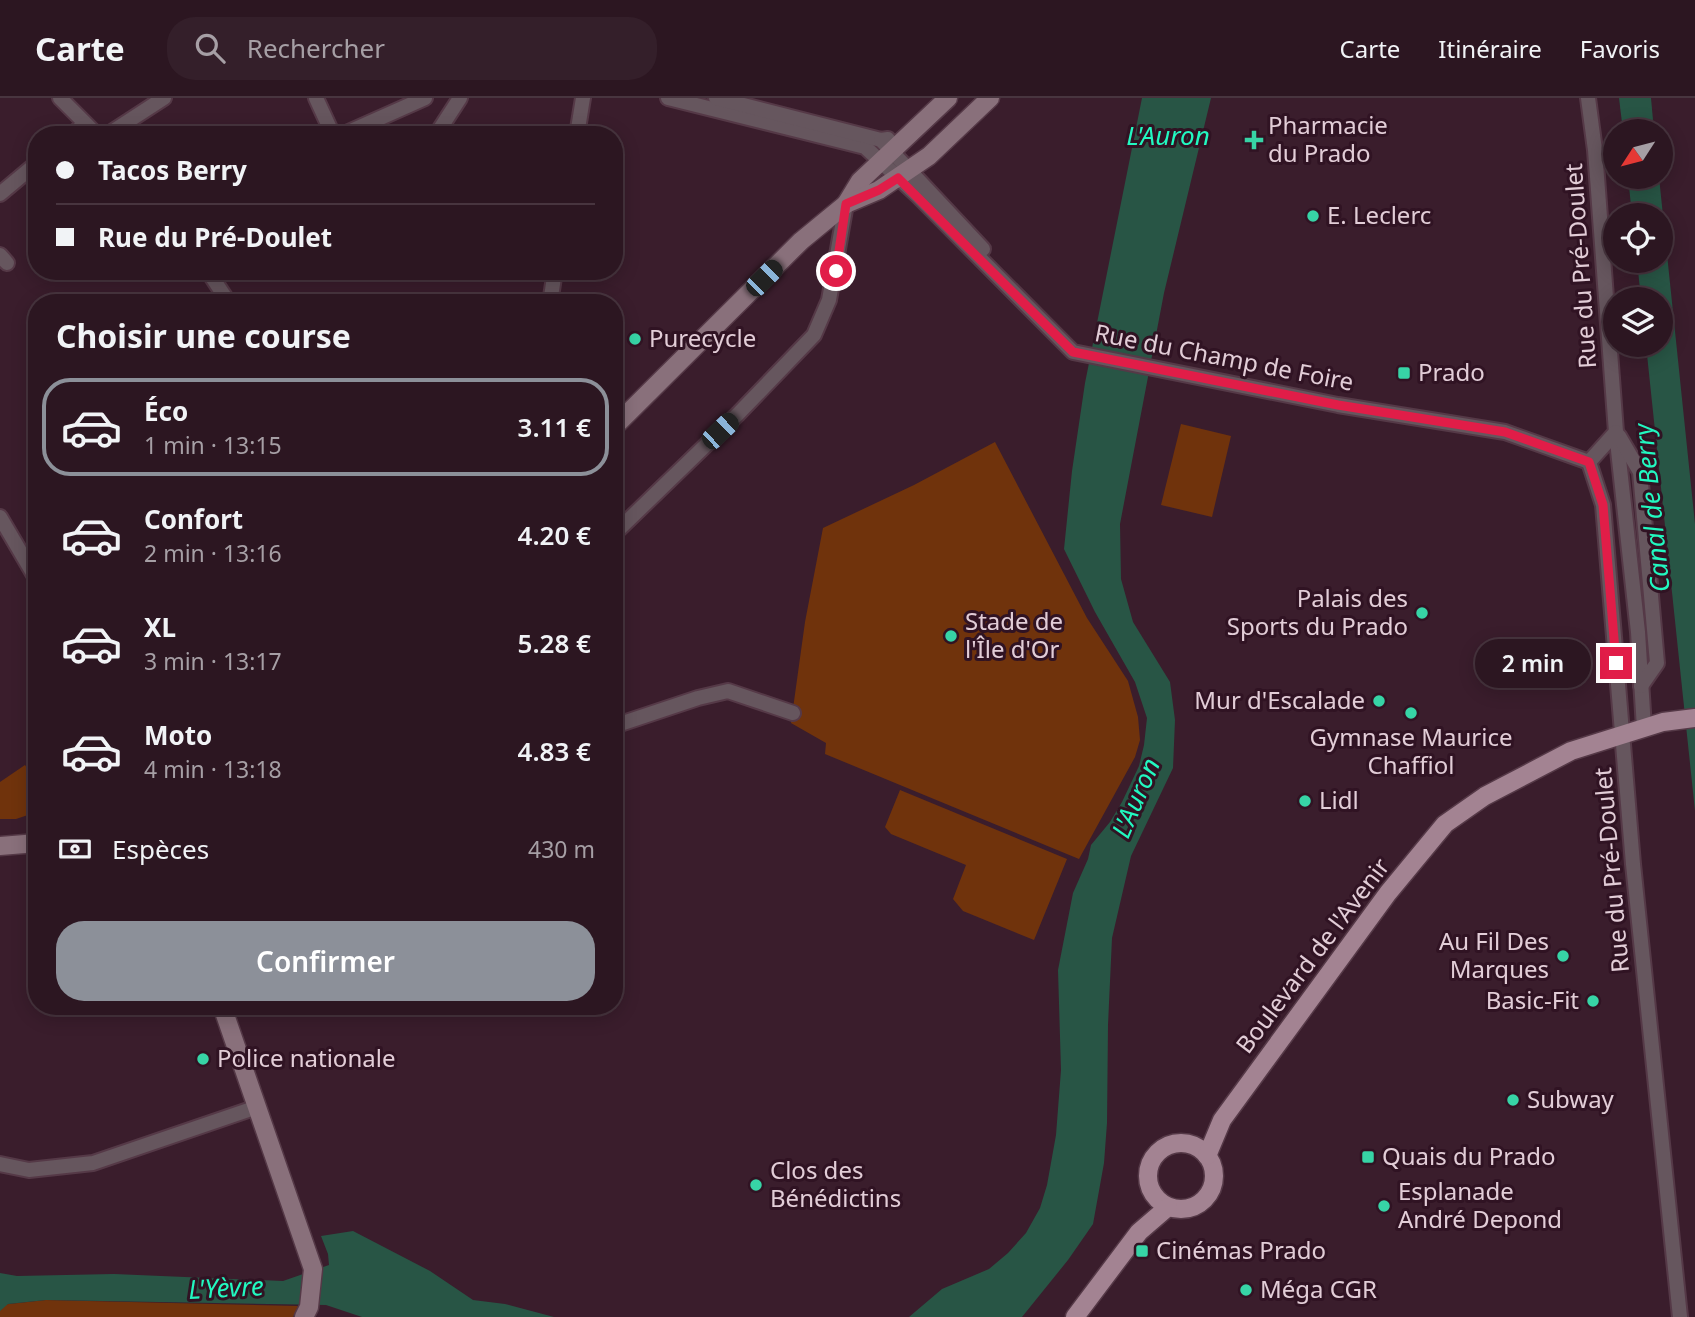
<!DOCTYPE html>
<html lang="fr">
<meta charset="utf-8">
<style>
:root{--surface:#2c1621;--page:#341f2a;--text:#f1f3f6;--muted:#a69fa5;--line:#48353f;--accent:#8c9099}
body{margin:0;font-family:"Noto Sans",sans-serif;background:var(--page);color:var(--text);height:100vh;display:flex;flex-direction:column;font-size:26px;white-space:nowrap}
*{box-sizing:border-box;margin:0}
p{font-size:23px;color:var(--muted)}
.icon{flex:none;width:38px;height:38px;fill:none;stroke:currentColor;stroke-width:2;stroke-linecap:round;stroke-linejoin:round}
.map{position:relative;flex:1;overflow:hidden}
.panel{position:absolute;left:28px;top:196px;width:595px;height:721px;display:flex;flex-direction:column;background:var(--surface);border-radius:28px;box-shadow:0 4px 18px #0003,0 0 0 2px var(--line)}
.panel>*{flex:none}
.top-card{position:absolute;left:28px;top:28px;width:595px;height:154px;border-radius:28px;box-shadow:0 4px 18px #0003,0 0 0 2px var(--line);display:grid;align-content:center;height:154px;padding:0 28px;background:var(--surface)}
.needle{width:46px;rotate:234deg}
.controls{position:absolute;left:1603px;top:21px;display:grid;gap:14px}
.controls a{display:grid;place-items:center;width:70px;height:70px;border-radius:50%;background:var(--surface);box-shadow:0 4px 18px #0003,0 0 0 2px var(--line);font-size:35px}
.end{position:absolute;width:32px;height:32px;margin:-16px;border:9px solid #e11d48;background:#fff;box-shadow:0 0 0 4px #fff}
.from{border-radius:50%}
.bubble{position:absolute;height:49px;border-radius:24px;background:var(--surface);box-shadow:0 4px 18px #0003,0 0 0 2px var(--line);font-size:23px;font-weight:600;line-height:49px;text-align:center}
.car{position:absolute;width:21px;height:42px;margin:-21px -10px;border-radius:9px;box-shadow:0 0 5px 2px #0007;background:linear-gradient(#222 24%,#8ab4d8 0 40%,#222 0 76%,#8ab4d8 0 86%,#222 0)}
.top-card b{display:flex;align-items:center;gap:24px;height:66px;font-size:26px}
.top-card b+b{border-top:2px solid var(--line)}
.top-card i{width:18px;height:18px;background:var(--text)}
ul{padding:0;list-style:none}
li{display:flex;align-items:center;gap:21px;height:98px;margin:0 14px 10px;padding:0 14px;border:4px solid transparent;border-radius:28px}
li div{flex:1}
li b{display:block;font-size:26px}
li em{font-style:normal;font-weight:600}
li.on{border-color:var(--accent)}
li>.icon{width:63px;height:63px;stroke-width:1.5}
h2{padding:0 28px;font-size:32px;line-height:84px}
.pay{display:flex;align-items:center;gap:18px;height:77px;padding:0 28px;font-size:26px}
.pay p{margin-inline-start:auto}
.primary-button{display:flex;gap:14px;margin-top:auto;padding:14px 28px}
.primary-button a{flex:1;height:80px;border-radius:28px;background:var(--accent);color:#fff;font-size:28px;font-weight:600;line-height:80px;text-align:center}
header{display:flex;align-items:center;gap:42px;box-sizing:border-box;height:98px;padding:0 35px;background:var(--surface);border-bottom:2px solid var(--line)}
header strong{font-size:33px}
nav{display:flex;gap:38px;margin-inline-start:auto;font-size:24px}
.search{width:490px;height:63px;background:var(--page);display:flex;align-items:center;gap:18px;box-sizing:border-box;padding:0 24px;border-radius:28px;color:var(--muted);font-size:26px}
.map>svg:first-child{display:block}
.green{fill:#70330c}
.water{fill:#285545}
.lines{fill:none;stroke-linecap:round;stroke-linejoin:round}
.minor-casing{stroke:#553947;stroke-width:18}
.secondary-casing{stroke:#553947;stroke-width:21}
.primary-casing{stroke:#553947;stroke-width:21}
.minor{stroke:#66565e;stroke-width:14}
.secondary{stroke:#89707b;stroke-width:18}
.primary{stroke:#a38392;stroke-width:18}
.route{stroke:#e11d48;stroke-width:9}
.poi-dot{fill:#37d4a6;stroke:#301323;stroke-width:2.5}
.labels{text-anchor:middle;stroke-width:6;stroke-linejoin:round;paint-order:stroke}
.poi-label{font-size:24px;fill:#e2cdd7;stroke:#301323;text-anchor:start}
.street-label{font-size:24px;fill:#e2cdd7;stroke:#301323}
.water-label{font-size:26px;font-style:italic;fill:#22f8c0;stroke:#301323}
</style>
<header>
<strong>Carte</strong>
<div class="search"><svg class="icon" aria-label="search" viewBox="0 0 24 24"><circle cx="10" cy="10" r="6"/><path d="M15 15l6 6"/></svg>Rechercher</div>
<nav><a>Carte</a><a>Itinéraire</a><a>Favoris</a></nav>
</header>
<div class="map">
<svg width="1695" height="1219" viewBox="0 0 1695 1219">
<rect width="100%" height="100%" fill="#3a1d2c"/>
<g class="green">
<path d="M1181 326 1231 338 1212 419 1161 407Z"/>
<path d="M995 344 1087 520 1128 583 1138 619 1140 642 1135 659 1079 761 825 656 826 645 791 625 805 524 823 430 914 387Z"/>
<path d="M25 667 37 684V714L16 721H0V684Z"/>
<path d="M900 692 1067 761 1034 842 963 813 953 801 966 767 891 736 885 729Z"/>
<path d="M46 1202 298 1208 293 1219H0V1207Z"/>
</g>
<g class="water">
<path d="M1142 0H1211L1164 195 1120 426 1121 481 1133 524 1170 584 1175 622 1173 670 1131 758 1112 840 1108 927 1107 1025 1104 1065 1093 1126 1068 1162 1022 1219H909L942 1191 989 1171 1008 1155 1026 1135 1040 1110 1047 1087 1056 1037 1061 972 1058 872 1073 795 1088 761 1091 747 1110 724 1122 704 1139 668 1144 647 1147 620 1135 584 1095 514 1064 451 1072 373 1085 285Z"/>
<path d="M1619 0H1651L1654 33H1623Z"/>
<path d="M1628 79H1659L1695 426V713L1646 247H1661V201H1641L1637 163H1661V117H1632Z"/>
<path d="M353 1133 430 1173 473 1202 505 1206 554 1219H362L326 1207 46 1202 8 1206 0 1213V1175L17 1178 114 1176 283 1183 329 1167 328 1156 321 1138Z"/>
</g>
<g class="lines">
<g class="minor-casing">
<g id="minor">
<path d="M60 0 97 37"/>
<path d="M316 0 333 37"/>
<path d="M668 0 865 49 918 98 1073 254 1338 307 1505 334 1589 364"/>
<path d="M716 0 881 42 888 41"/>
<path d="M1588 0 1595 52 1616 334 1638 534 1644 630"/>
<path d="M71 37 85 26"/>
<path d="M107 37 164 0"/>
<path d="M342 37 425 0"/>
<path d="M436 37 460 0"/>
<path d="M577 37 583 0"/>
<path d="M881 42 983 151"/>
<path d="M0 96 37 65"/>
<path d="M0 157 7 165"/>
<path d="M208 173 229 205"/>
<path d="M550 205 555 173"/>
<path d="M1619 338 1640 374 1657 565 1641 588"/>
<path d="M1589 364 1603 407 1633 766 1680 1219"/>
<path d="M1589 364 1616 334"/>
<path d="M0 419 37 482"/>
<path d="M614 436 738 316 814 237 829 202 846 106"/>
<path d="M614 628 698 600 728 593 793 615"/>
<path d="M0 1066 29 1072 93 1065 257 1009"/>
</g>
</g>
<g class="secondary-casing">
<g id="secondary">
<path d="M846 106 860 83 948 0"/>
<path d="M614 329 801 143 846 106 879 92 929 58 990 0"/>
<path d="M0 748 37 745"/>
<path d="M222 908 313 1171 309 1209 304 1219"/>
</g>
</g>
<g class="primary-casing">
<g id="primary">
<circle cx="1181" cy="1078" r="33"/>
<path d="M1207 1058 1222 1022 1388 795 1445 726 1485 698 1571 653 1663 624 1695 620"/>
<path d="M1075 1219 1139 1134 1168 1109"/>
</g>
</g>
<use href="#minor" class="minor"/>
<use href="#secondary" class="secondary"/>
<use href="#primary" class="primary"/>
</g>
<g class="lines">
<path class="route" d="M836 173 846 106 879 92 898 80 1073 254 1338 307 1505 334 1589 364 1603 407 1616 565"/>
</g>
<g class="poi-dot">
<path d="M1250.5 31.5h7v7h7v7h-7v7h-7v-7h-7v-7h7z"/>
<circle cx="1313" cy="118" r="7"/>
<circle cx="635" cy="241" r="7"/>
<rect x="1397" y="268" width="14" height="14" rx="3.5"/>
<circle cx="1422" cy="515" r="7"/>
<circle cx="951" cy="538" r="7"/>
<circle cx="1379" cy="603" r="7"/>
<circle cx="1411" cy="615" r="7"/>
<circle cx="1305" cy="703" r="7"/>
<circle cx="1563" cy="858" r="7"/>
<circle cx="1593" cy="903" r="7"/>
<circle cx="203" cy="961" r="7"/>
<circle cx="1513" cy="1002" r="7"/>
<rect x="1361" y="1052" width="14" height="14" rx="3.5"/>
<circle cx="756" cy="1087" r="7"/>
<circle cx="1384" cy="1108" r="7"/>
<rect x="1135" y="1146" width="14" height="14" rx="3.5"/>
<circle cx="1246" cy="1192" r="7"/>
</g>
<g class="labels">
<g class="poi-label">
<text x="1268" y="36">Pharmacie<tspan x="1268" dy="28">du Prado</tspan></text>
<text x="1327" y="126">E. Leclerc</text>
<text x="649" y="249">Purecycle</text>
<text x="1418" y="283">Prado</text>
<text x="1408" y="509" text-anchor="end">Palais des<tspan x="1408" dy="28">Sports du Prado</tspan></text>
<text x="965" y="532">Stade de<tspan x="965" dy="28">l'Île d'Or</tspan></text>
<text x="1365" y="611" text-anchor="end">Mur d'Escalade</text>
<text x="1411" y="648" text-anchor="middle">Gymnase Maurice<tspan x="1411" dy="28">Chaffiol</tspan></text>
<text x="1319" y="711">Lidl</text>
<text x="1549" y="852" text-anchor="end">Au Fil Des<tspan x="1549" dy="28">Marques</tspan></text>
<text x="1579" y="911" text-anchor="end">Basic-Fit</text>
<text x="217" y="969">Police nationale</text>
<text x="1527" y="1010">Subway</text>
<text x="1382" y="1067">Quais du Prado</text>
<text x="770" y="1081">Clos des<tspan x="770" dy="28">Bénédictins</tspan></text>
<text x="1398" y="1102">Esplanade<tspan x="1398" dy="28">André Depond</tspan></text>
<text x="1156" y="1161">Cinémas Prado</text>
<text x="1260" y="1200">Méga CGR</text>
</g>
<g class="street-label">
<text transform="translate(1581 168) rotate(-94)" y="8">Rue du Pré-Doulet</text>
<text transform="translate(1224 260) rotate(11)" y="8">Rue du Champ de Foire</text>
<text transform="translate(1612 772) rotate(-95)" y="8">Rue du Pré-Doulet</text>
<text transform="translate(1313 858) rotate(-53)" y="8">Boulevard de l'Avenir</text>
</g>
<g class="water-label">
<text x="1168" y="47">L'Auron</text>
<text transform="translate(1652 410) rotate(-96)" y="9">Canal de Berry</text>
<text transform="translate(1136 700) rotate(-67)" y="9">L'Auron</text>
<text transform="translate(226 1190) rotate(-3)" y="9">L'Yèvre</text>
</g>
</g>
</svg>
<div class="controls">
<a><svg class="needle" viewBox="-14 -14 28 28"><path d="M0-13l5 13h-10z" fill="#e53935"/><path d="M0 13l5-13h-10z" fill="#a69fa5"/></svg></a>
<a><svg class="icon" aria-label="locate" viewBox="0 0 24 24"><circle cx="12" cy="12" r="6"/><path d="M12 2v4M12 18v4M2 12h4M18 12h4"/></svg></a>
<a><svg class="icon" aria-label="layers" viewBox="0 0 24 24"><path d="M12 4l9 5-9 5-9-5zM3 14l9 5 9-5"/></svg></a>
</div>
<i class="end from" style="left:836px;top:173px"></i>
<i class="end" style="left:1616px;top:565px"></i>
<div class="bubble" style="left:1475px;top:541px;width:116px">2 min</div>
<i class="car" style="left:764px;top:180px;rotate:45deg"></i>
<i class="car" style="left:720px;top:333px;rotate:46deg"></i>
<div class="top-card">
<b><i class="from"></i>Tacos Berry</b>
<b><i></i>Rue du Pré-Doulet</b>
</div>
<section class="panel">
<h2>Choisir une course</h2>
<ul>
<li class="on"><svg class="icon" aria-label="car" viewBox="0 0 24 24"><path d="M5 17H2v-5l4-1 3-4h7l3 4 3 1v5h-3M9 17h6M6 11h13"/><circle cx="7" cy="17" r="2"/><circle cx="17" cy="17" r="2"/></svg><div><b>Éco</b><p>1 min · 13:15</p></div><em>3.11 €</em></li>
<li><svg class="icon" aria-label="car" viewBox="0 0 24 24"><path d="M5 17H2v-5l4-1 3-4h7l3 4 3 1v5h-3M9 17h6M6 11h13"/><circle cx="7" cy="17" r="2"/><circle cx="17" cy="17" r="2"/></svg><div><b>Confort</b><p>2 min · 13:16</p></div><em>4.20 €</em></li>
<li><svg class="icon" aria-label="car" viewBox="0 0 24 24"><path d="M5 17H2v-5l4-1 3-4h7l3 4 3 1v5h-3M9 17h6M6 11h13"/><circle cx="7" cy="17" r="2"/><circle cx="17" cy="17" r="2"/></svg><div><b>XL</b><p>3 min · 13:17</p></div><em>5.28 €</em></li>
<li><svg class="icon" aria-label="car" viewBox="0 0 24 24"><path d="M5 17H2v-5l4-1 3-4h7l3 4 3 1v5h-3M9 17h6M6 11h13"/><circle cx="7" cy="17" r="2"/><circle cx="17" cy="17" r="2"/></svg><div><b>Moto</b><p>4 min · 13:18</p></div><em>4.83 €</em></li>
</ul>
<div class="pay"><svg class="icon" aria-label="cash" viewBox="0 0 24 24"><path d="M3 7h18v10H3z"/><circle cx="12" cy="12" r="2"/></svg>Espèces<p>430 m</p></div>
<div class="primary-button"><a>Confirmer</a></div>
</section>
</div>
